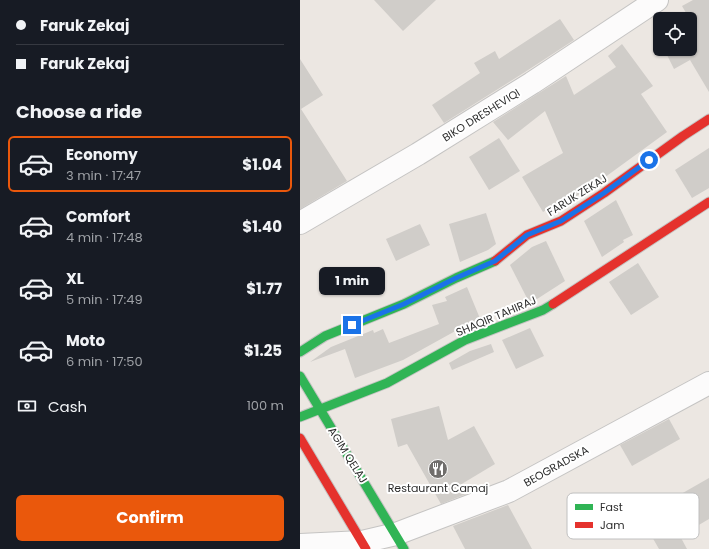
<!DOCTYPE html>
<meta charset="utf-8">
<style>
:root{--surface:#171b24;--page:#242831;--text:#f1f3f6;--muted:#9ea1a6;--line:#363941;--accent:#ea580c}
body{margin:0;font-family:Poppins,sans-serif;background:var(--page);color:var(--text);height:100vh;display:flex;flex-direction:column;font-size:15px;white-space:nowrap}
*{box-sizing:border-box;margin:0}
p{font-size:13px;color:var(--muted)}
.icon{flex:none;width:22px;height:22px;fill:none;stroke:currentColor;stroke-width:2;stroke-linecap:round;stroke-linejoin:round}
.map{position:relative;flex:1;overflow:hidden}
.details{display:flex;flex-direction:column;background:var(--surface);width:300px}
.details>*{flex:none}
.banner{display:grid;align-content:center;height:88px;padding:0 16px;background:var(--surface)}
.buttons{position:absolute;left:353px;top:12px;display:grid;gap:8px}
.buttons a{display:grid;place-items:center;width:44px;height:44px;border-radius:6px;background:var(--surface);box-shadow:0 1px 3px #0004;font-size:20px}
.end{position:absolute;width:18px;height:18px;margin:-9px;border:5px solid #1a73e8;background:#fff;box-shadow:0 0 0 2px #fff}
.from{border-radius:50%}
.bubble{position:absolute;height:28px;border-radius:6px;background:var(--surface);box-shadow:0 1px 3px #0004;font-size:13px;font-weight:700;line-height:28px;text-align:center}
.banner b{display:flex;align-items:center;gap:14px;height:38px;font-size:15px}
.banner b+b{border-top:1px solid var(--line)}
.banner i{width:10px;height:10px;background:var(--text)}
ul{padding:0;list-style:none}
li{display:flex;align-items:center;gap:12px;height:56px;margin:0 8px 6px;padding:0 8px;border:2px solid transparent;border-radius:6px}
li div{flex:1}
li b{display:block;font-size:15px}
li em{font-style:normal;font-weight:700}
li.selected{border-color:var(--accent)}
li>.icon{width:36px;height:36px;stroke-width:1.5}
h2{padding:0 16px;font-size:18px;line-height:48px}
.pay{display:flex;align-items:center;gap:10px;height:44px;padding:0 16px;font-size:15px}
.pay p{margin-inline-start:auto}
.primary-button{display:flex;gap:8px;margin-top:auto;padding:8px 16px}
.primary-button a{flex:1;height:46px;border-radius:6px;background:var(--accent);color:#fff;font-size:16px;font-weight:700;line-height:46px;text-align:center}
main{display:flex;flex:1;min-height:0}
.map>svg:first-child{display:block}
.building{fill:#d0cdc9}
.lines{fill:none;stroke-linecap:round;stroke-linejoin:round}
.street-casing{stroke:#c5c4c3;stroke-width:24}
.fast-casing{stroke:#c5c4c3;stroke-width:11}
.jam-casing{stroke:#c5c4c3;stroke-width:11}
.street{stroke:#fcfbfb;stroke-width:22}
.fast{stroke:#30b455;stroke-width:9}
.jam{stroke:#e5322d;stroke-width:9}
.route{stroke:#1a73e8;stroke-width:5}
.labels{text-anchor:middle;stroke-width:4;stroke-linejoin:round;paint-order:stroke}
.street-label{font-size:11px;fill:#2d2d2d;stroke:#fff}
.poi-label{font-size:11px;fill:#2d2d2d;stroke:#fff}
.key{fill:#fff;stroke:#c0c0c0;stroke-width:1}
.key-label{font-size:11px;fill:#2d2d2d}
</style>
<main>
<section class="details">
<div class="banner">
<b><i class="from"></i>Faruk Zekaj</b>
<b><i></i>Faruk Zekaj</b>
</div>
<h2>Choose a ride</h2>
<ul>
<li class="selected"><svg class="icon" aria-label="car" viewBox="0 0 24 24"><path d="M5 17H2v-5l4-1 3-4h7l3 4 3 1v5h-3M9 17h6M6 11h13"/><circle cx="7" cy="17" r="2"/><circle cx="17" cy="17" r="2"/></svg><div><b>Economy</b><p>3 min · 17:47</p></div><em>$1.04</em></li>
<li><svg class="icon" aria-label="car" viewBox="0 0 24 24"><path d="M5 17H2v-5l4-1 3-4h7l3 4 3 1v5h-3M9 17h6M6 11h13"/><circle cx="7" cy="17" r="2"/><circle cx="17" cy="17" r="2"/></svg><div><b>Comfort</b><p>4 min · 17:48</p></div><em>$1.40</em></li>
<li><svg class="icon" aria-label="car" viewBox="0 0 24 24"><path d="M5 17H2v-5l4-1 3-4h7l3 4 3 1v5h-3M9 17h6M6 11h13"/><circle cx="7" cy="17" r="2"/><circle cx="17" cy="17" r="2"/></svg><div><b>XL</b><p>5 min · 17:49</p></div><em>$1.77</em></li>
<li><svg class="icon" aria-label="car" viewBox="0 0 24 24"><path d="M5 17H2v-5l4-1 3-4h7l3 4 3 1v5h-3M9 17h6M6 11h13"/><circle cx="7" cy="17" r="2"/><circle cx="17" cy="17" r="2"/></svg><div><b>Moto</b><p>6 min · 17:50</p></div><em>$1.25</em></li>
</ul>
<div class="pay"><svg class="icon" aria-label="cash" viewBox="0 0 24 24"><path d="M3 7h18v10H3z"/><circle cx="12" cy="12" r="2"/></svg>Cash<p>100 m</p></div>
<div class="primary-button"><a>Confirm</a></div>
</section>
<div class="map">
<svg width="409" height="549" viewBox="0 0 409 549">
<rect width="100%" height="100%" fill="#ece7e2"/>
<g class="building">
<path d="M74 0H136L103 31Z"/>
<path d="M393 0H409V92L390 60 374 69 364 49H390V24L392 23 382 6Z"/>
<path d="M260 19 274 40 225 72 144 123 132 105 180 73 174 63 195 51 199 59Z"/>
<path d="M322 44 353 86 341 94 367 132 297 183 272 199 271 196 243 212 222 177 263 153 245 111 208 140 193 122 266 76 274 95 316 67 308 56Z"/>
<path d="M0 59 23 95 1 109 47 181 0 209Z"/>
<path d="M199 138 220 171 189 190 169 157Z"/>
<path d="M409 148V188L392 198 375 170Z"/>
<path d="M316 200 333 235 323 240 324 242 302 257 284 221Z"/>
<path d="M186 213 196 244 188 250 160 262 149 224Z"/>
<path d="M120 224 130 245 96 261 86 239Z"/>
<path d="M246 241 265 281 237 299 229 302 210 265 232 247Z"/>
<path d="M338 263 359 297 331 315 309 282Z"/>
<path d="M167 287 181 321 159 329 103 360 55 378 45 349 10 362 31 347 73 330 74 333 83 329 89 343 139 324 132 305 147 301 145 297Z"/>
<path d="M230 328 244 356 216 369 202 340Z"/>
<path d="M191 344 194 352 152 370 149 363 170 351Z"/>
<path d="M139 406 148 440 174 426 195 464 160 485 166 494 141 504 107 444 98 447 91 419Z"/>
<path d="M369 419 380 439 332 466 320 445Z"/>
<path d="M409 478V519L380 536 387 549H359L347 528 387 505 381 494Z"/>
<path d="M208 505 232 549H165L153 526Z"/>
</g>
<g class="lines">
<g class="street-casing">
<g id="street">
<path d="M0 223 118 154 232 83 357 0"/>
<path d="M0 545 62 542 96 534 209 491 409 383"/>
</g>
</g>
<g class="fast-casing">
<g id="fast">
<path d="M0 352 25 336 104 304 156 278 195 261"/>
<path d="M0 376 104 549"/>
<path d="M0 417 87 383 165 340 243 310 253 304"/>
</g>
</g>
<g class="jam-casing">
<g id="jam">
<path d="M195 261 227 235 261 221 304 193 383 136 409 119"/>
<path d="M253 304 409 202"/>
<path d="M0 438 66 549"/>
</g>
</g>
<use href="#street" class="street"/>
<use href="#fast" class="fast"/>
<use href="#jam" class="jam"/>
</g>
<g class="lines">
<path class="route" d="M52 325 104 304 156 278 195 261 227 235 261 221 304 193 349 160"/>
</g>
<defs>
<g id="restaurant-disc" transform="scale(1)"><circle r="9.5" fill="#706e6c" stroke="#fff"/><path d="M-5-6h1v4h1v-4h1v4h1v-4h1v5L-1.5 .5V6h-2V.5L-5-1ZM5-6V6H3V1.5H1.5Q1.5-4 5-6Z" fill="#fff"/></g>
</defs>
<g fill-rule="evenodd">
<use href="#restaurant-disc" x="138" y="469"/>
</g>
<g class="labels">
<g class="street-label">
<text transform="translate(181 115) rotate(-32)" y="4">BIKO DRESHEVIQI</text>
<text transform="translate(277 195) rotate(-32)" y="4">FARUK ZEKAJ</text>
<text transform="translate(196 316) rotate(-23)" y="4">SHAQIR TAHIRAJ</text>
<text transform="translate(48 455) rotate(58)" y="4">AGIM QELAJ</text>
<text transform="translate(256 466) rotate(-29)" y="4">BEOGRADSKA</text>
</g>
<g class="poi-label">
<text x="138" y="492">Restaurant Camaj</text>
</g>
</g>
<rect x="267" y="493" width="132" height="46" rx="6" class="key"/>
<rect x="275" y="504" width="18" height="6" fill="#30b455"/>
<rect x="275" y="522" width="18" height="6" fill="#e5322d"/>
<g class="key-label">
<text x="300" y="511">Fast</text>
<text x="300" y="529">Jam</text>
</g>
</svg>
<div class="buttons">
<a><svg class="icon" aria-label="locate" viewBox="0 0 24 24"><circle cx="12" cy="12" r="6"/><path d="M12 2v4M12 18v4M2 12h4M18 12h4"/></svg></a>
</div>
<i class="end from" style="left:349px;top:160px"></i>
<i class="end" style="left:52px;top:325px"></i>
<div class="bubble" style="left:19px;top:267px;width:66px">1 min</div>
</div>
</main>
